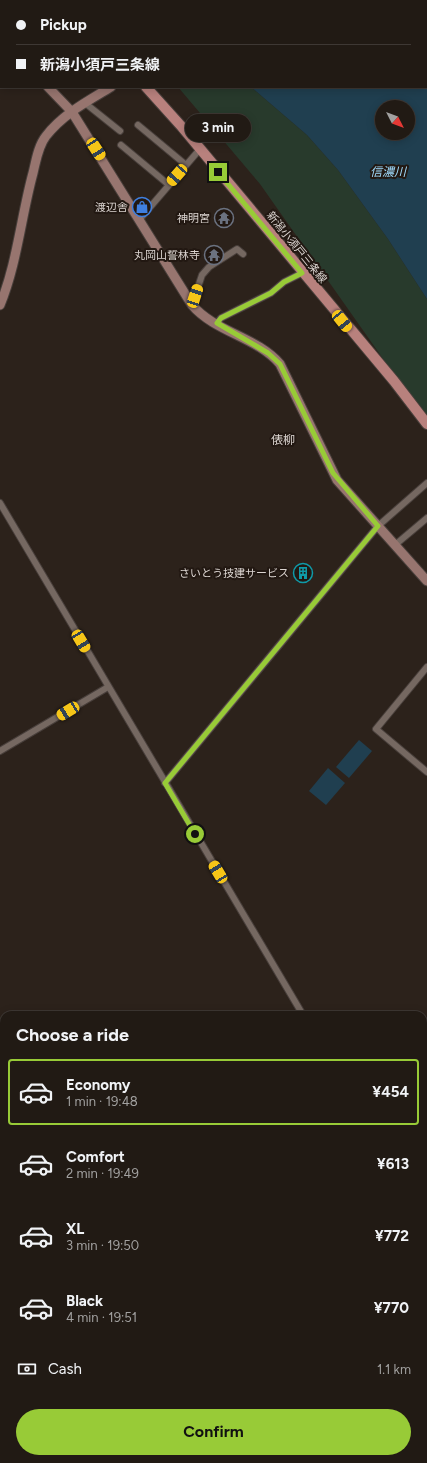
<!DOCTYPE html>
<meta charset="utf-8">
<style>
:root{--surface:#211a14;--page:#29231d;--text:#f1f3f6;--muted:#a2a1a0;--line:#3e3834;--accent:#98cb37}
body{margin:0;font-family:Figtree,"Noto Sans JP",sans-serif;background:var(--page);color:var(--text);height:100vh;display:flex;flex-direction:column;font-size:15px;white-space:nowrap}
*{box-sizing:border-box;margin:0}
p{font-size:13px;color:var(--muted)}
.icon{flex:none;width:22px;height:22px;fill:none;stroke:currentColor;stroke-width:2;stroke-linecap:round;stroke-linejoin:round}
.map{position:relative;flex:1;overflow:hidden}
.sheet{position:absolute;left:0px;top:1011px;width:427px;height:452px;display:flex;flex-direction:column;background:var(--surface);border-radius:12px 12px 0 0;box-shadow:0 2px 10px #0003,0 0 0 1px var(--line)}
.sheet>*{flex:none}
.hud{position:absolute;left:0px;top:0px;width:427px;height:88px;box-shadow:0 2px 10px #0003,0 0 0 1px var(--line);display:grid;align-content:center;height:88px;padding:0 16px;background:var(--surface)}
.needle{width:26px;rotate:132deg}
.fabs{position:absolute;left:375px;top:100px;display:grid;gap:8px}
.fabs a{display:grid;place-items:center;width:40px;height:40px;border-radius:50%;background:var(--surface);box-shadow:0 2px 10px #0003,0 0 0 1px var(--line);font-size:20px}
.end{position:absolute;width:18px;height:18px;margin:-9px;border:5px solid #98cb37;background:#111;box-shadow:0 0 0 2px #111}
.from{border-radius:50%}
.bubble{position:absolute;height:28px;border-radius:14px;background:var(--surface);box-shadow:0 2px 10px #0003,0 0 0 1px var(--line);font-size:13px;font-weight:700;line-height:28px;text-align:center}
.car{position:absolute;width:12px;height:24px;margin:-12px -6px;border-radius:5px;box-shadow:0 0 3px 1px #0007;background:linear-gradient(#f5c518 24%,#345 0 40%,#f5c518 0 76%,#345 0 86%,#f5c518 0)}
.hud b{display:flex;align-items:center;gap:14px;height:38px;font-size:15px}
.hud b+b{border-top:1px solid var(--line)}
.hud i{width:10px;height:10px;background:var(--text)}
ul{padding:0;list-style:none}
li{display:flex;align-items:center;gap:12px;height:66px;margin:0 8px 6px;padding:0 8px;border:2px solid transparent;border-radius:4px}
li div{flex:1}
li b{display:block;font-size:15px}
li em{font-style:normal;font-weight:700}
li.selected{border-color:var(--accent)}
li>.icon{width:36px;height:36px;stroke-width:1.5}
h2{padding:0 16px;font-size:18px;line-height:48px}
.pay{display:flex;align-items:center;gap:10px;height:44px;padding:0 16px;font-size:15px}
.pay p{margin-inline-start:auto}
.cta{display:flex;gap:8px;margin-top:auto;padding:8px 16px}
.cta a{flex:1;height:46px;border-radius:24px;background:var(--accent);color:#111;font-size:16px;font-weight:700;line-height:46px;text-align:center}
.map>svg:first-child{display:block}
.green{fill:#283a2c}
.water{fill:#203f50;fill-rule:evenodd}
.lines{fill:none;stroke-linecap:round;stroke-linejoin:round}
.street-casing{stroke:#483f3b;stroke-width:8}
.secondary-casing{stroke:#483f3b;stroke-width:11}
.primary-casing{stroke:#483f3b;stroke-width:12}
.street{stroke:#756861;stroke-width:6}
.secondary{stroke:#97756f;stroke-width:9}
.primary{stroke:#b8817d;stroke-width:10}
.route{stroke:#98cb37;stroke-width:5}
.labels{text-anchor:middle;stroke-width:4;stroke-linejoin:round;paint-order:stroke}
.poi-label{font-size:11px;fill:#dbd4d0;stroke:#221812;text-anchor:end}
.street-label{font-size:11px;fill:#dbd4d0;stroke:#221812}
.water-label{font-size:12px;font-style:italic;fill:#a1ddff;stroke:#221812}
.neighbourhood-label{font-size:12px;fill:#dbd4d0;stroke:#221812}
</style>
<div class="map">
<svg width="427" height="1463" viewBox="0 0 427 1463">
<rect width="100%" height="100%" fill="#2c221b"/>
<g class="green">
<path d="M178 87H251L307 135 338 170 388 239 427 299V416L398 380 260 184Z"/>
<path d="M4 1322V1370L0 1371V1323Z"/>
<path d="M3 1374 4 1427 0 1428V1375Z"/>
</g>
<g class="water">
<path d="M155 0H427V299L388 239 338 170 307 135 251 87H426V1ZM382 107H408V133H382Z"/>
<path d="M359 740 372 751 349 778 336 767Z"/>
<path d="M328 768 345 783 326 805 309 791Z"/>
</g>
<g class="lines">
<g class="street-casing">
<g id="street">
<path d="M85 103 120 131"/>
<path d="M138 125 186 165"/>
<path d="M121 145 169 185"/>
<path d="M139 220 200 149"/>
<path d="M192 305 202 275 209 267 237 249 243 254"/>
<path d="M217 323 221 318 271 293 284 282 302 273"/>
<path d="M0 503 303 1015"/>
<path d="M395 545 427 518"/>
<path d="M427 667 376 729 427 772"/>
<path d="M0 751 108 687"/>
<path d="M165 783 378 526 427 483"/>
<path d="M423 1209 427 1216"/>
<path d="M0 1276 4 1283"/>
<path d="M0 1288 4 1287"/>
<path d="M296 1459 305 1463"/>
<path d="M0 1460 1 1463"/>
<path d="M49 1463 53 1459"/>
</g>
</g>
<g class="secondary-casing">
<g id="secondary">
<path d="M0 41 1 42"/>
<path d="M48 87 72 112 192 305C215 332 257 337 280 364L337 480 427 581"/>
<path d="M0 305C17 264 21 217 33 173 36 161 38 146 46 136 63 114 88 101 111 87"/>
<path d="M423 1067 427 1062"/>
<path d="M0 1253 4 1259"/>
<path d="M0 1319 4 1318"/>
<path d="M150 1459 155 1463"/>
<path d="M108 1463 111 1459"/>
</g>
</g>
<g class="primary-casing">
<g id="primary">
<path d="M58 0 60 1"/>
<path d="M146 87 182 127 394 381 427 424"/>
</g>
</g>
<use href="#street" class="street"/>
<use href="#secondary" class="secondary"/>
<use href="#primary" class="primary"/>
</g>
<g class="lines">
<path class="route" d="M195 834 165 783 378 526 333 473 280 364 268 353 217 323 221 318 271 293 284 282 302 273 218 172"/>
</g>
<defs>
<g id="shop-ring" transform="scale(1)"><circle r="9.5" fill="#221812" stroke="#3f7fe0" stroke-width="1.5"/><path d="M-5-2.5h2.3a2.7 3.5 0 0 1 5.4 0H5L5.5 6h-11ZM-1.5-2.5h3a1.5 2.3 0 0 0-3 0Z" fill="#3f7fe0"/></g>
<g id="temple-ring" transform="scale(1)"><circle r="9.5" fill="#221812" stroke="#6b7280" stroke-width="1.5"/><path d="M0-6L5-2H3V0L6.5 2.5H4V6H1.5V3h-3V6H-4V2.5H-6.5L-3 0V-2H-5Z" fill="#6b7280"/></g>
<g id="building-ring" transform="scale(1)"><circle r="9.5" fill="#221812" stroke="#0f9aa8" stroke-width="1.5"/><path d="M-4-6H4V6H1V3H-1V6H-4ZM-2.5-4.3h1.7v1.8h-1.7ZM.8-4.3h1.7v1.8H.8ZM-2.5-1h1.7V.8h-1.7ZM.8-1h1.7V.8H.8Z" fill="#0f9aa8"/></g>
</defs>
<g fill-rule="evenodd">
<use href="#shop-ring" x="142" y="207"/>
<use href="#temple-ring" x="224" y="218"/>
<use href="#temple-ring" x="214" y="255"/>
<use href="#building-ring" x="303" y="573"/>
</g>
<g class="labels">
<g class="poi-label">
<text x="128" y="211">渡辺舎</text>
<text x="210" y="222">神明宮</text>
<text x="200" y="259">丸岡山誓林寺</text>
<text x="289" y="577">さいとう技建サービス</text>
</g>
<g class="street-label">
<text transform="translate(297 247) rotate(51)" y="4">新潟小須戸三条線</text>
</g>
<g class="water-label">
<text x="388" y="176">信濃川</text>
</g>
<g class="neighbourhood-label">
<text x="283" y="444">俵柳</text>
</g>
</g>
</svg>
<div class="fabs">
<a><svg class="needle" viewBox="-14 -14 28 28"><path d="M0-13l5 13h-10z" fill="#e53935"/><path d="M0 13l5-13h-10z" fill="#a2a1a0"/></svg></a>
</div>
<i class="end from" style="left:195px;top:834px"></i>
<i class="end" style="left:218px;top:172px"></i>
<div class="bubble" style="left:185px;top:114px;width:66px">3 min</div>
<i class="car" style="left:96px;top:149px;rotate:147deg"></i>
<i class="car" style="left:177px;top:175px;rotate:221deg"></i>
<i class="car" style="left:195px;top:296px;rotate:18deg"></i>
<i class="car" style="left:342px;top:321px;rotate:141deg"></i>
<i class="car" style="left:81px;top:641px;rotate:149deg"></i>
<i class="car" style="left:68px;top:711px;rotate:239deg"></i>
<i class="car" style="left:218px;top:872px;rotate:329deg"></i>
<div class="hud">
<b><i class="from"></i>Pickup</b>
<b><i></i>新潟小須戸三条線</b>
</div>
<section class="sheet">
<h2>Choose a ride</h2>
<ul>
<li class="selected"><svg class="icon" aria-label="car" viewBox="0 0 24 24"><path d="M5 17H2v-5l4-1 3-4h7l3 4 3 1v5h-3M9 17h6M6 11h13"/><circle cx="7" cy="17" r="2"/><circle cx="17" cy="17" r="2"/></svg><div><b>Economy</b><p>1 min · 19:48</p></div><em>¥454</em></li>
<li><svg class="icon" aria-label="car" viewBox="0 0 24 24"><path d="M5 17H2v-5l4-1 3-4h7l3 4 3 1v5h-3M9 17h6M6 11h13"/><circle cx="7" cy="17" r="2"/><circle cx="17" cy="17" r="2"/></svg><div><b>Comfort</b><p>2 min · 19:49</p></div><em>¥613</em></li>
<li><svg class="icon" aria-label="car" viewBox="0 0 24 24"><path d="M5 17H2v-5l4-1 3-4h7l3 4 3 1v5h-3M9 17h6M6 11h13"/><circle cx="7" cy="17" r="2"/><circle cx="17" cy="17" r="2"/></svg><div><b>XL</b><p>3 min · 19:50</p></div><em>¥772</em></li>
<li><svg class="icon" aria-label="car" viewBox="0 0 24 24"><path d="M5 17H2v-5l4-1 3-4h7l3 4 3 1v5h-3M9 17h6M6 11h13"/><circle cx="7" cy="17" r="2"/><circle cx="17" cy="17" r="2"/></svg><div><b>Black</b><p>4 min · 19:51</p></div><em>¥770</em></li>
</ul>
<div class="pay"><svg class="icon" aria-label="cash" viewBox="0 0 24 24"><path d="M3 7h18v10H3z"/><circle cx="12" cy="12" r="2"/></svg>Cash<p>1.1 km</p></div>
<div class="cta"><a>Confirm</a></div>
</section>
</div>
